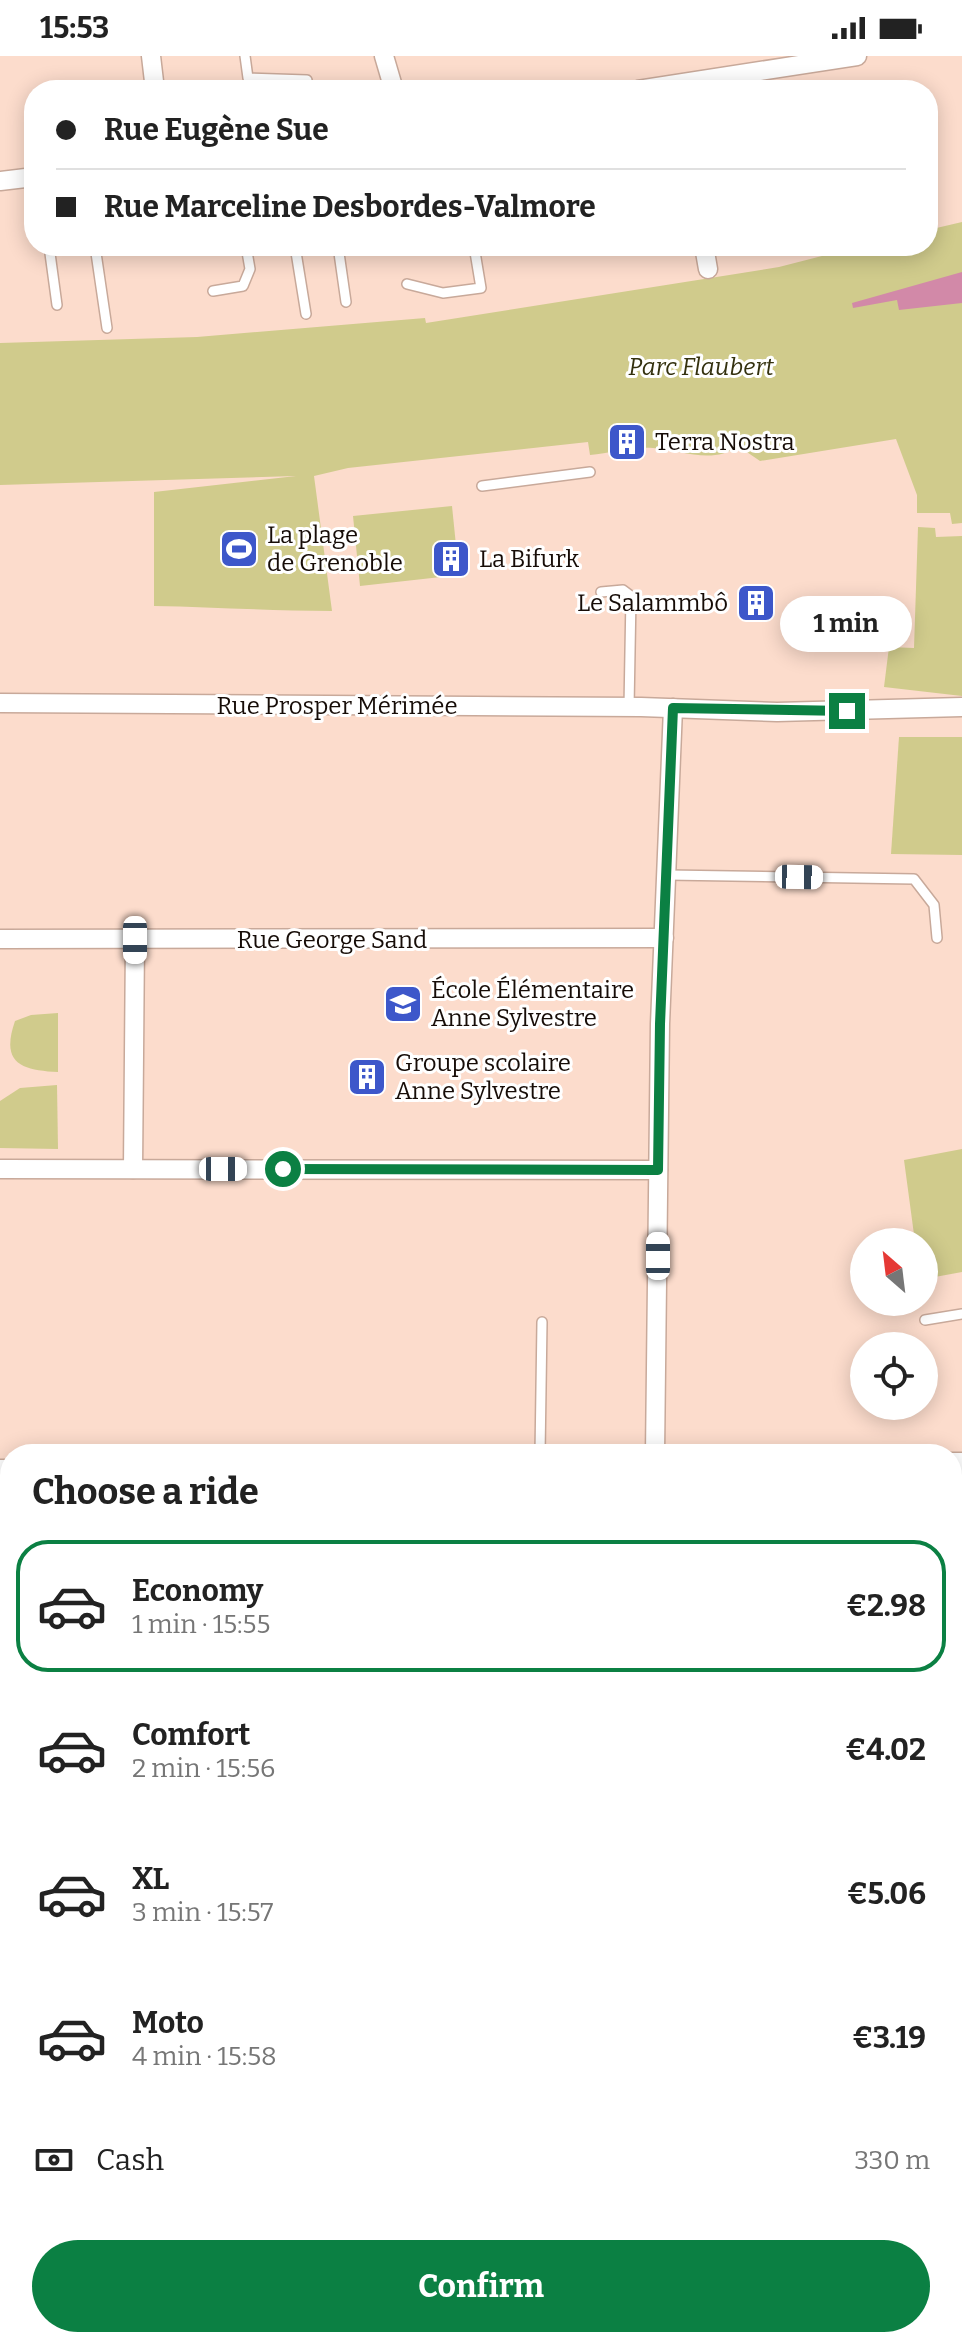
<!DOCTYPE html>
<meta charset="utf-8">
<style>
:root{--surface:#fff;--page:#f6f6f6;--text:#222;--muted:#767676;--line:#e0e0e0;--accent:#0b8043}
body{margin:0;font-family:Bitter,serif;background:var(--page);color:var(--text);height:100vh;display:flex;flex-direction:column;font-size:30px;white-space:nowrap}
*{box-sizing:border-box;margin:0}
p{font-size:26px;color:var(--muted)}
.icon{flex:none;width:44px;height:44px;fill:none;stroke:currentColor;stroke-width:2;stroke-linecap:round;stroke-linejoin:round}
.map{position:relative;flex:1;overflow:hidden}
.panel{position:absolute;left:0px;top:1388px;width:962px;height:904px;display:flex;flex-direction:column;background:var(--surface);border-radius:32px 32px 0 0;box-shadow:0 4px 20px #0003}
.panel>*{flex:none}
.hud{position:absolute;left:24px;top:24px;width:914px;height:176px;border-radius:32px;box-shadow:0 4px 20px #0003;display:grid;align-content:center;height:176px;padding:0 32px;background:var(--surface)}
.needle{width:52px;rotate:332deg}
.tools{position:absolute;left:850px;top:1172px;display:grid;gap:16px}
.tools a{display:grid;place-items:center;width:88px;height:88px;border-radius:50%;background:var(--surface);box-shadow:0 4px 20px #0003;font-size:40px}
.end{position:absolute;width:36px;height:36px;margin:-18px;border:10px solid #0b8043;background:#fff;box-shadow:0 0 0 4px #fff}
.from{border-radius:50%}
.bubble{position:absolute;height:56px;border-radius:28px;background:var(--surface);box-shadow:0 4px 20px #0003;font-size:26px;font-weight:700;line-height:56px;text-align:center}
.car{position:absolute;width:24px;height:48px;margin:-24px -12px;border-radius:10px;box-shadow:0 0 6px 2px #0007;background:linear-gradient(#fff 24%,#345 0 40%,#fff 0 76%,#345 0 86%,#fff 0)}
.hud b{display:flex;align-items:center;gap:28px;height:76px;font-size:30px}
.hud b+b{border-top:2px solid var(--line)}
.hud i{width:20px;height:20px;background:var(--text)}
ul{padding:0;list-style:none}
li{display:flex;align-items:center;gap:24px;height:132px;margin:0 16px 12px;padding:0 16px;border:4px solid transparent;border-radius:32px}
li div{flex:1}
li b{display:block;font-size:30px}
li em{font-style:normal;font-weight:700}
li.on{border-color:var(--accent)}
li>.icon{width:72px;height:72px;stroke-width:1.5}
h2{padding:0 32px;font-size:36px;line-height:96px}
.pay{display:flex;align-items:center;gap:20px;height:88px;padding:0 32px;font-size:30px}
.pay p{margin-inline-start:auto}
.action{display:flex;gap:16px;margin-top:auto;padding:16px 32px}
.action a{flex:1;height:92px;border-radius:48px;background:var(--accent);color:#fff;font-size:32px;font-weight:700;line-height:92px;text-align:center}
.status{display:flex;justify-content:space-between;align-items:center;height:56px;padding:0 40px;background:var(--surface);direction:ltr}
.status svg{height:22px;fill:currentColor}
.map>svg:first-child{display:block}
.green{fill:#d0cb8c}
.water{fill:#d289a8}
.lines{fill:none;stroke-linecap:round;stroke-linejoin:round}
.lane-casing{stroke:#c8a99a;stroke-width:12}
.street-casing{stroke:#c8a99a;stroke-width:21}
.secondary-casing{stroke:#c8a99a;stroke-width:29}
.lane{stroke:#fff;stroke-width:9}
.street{stroke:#fff;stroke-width:18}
.secondary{stroke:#fff;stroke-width:26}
.route{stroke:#0b8043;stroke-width:10}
.labels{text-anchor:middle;stroke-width:6;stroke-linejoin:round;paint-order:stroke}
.park-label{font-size:24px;font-style:italic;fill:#34310f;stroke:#fff}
.poi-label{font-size:24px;fill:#160c07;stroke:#fff;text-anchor:start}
.street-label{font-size:24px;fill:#160c07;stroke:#fff}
</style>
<div class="status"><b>15:53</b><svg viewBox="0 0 49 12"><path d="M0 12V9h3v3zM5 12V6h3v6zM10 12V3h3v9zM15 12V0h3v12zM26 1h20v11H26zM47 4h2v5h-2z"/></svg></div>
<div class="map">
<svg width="962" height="2292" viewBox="0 0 962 2292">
<rect width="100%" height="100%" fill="#fcdccc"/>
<g class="green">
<path d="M962 166V467L952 468 950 457H917V439L896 383 760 405 738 390C713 409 681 394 653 392 634 390 610 397 590 399L588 386 348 412 314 420 332 555C272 555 214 551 154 550V436L296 420 0 429V287L197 281 425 262 426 267 779 211 861 190H928V174Z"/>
<path d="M452 450 459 519 360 530 353 460Z"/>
<path d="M918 471 935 472 936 481 962 480V640L884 631 889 591 914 592Z"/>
<path d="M899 681H962V799L891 798Z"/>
<path d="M58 957V1016C22 1014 0 1008 15 965L31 959Z"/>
<path d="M57 1029 58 1093 0 1092V1045L20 1032Z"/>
<path d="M962 1093V1216L924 1223V1186H915L904 1104Z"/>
<rect x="0" y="1612" width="10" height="82"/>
<path d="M0 1708H10V2042L0 2043Z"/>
</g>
<path class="water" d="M962 216V247L899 254 897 244 853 252 852 247Z"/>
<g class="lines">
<g class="lane-casing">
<g id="lane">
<path d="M245 0 248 22 307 24"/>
<path d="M49 190 57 249"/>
<path d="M95 190 107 272"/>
<path d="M295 190 306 258"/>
<path d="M338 190 346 246"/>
<path d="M407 228 443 237 481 232 474 190"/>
<path d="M213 235 243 230 250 213 246 190"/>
<path d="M482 430 590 416"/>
<path d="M601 536 623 534 631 540 629 651"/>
<path d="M667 819 914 823 934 849 937 882"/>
<path d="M925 1264 962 1258"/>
<path d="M540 1398 542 1266"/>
<path d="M952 2027 962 2029"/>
</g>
</g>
<g class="street-casing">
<g id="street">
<path d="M151 0 155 34"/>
<path d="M384 0 394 34"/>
<path d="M638 34 857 0"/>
<path d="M0 125 34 121"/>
<path d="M704 190 708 213"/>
<path d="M0 647 641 651 777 656 962 651"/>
<path d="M0 883 664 882"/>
<path d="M0 1113 658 1114"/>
<path d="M133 1113 135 884"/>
<path d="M655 1398 660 968 673 652"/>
<path d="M952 2110 962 2057"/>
<path d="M952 2234 962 2228"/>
<path d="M764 2282 817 2292"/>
<path d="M510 2292 511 2282"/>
<path d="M917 2292 919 2282"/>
</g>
</g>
<g class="secondary-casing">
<g id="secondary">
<path d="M952 1410H962"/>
<path d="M0 1417H10"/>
</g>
</g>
<use href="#lane" class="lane"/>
<use href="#street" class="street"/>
<use href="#secondary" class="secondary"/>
</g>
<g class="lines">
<path class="route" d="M283 1113 658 1114 660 968 673 652 847 655"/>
</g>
<defs>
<g id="building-square" transform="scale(2)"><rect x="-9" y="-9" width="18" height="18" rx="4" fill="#3d57ca" stroke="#fff"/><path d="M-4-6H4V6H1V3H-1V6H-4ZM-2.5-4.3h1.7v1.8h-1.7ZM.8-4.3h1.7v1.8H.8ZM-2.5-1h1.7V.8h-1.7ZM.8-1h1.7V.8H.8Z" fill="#fff"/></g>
<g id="stadium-square" transform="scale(2)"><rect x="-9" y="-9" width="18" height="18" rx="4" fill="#3d57ca" stroke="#fff"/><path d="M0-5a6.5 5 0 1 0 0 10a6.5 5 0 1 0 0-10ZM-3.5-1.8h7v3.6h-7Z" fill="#fff"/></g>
<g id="school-square" transform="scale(2)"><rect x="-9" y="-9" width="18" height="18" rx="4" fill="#3d57ca" stroke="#fff"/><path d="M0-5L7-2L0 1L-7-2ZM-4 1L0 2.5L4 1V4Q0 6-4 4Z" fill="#fff"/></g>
</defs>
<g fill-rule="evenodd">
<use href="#building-square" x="627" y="386"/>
<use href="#stadium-square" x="239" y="493"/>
<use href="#building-square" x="451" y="503"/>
<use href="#building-square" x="756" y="547"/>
<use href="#school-square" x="403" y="948"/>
<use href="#building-square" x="367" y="1021"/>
</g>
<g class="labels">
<g class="park-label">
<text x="701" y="319">Parc Flaubert</text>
</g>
<g class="poi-label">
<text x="655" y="394">Terra Nostra</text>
<text x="267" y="487">La plage<tspan x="267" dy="28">de Grenoble</tspan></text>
<text x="479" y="511">La Bifurk</text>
<text x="728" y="555" text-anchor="end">Le Salammbô</text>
<text x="431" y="942">École Élémentaire<tspan x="431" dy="28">Anne Sylvestre</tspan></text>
<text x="395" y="1015">Groupe scolaire<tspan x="395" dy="28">Anne Sylvestre</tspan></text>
</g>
<g class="street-label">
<text x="337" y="658">Rue Prosper Mérimée</text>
<text x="332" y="892">Rue George Sand</text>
</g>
</g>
</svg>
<div class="tools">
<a><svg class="needle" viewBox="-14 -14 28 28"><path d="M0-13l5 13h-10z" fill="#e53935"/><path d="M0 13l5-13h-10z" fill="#767676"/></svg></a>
<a><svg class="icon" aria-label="locate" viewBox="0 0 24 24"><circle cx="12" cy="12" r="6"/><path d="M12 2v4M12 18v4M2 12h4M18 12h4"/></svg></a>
</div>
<i class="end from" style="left:283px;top:1113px"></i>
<i class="end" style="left:847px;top:655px"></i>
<div class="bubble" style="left:780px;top:540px;width:132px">1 min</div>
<i class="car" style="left:799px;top:821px;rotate:91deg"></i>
<i class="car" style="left:135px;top:884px;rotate:180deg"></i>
<i class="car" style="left:223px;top:1113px;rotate:90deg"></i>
<i class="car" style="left:658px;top:1200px;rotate:0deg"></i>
<div class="hud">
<b><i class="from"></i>Rue Eugène Sue</b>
<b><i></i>Rue Marceline Desbordes-Valmore</b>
</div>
<section class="panel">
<h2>Choose a ride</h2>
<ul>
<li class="on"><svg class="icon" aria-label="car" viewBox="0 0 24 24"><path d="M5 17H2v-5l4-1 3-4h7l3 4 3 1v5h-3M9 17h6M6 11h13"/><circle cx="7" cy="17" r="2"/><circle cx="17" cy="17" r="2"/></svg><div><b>Economy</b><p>1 min · 15:55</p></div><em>€2.98</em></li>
<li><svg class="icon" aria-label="car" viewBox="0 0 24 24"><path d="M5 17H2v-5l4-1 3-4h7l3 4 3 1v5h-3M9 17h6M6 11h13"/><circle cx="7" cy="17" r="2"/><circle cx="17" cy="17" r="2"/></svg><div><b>Comfort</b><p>2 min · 15:56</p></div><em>€4.02</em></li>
<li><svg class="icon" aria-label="car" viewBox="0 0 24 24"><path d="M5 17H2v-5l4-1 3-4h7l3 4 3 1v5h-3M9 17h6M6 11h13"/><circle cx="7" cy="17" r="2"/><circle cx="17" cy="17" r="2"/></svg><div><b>XL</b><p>3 min · 15:57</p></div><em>€5.06</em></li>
<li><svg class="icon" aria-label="car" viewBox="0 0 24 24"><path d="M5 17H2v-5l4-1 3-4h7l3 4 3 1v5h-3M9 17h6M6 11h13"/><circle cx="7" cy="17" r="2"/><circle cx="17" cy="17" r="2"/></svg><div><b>Moto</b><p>4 min · 15:58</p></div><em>€3.19</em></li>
</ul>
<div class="pay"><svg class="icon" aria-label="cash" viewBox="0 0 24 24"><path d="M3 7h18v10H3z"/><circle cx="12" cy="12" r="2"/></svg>Cash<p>330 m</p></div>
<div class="action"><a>Confirm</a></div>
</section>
</div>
